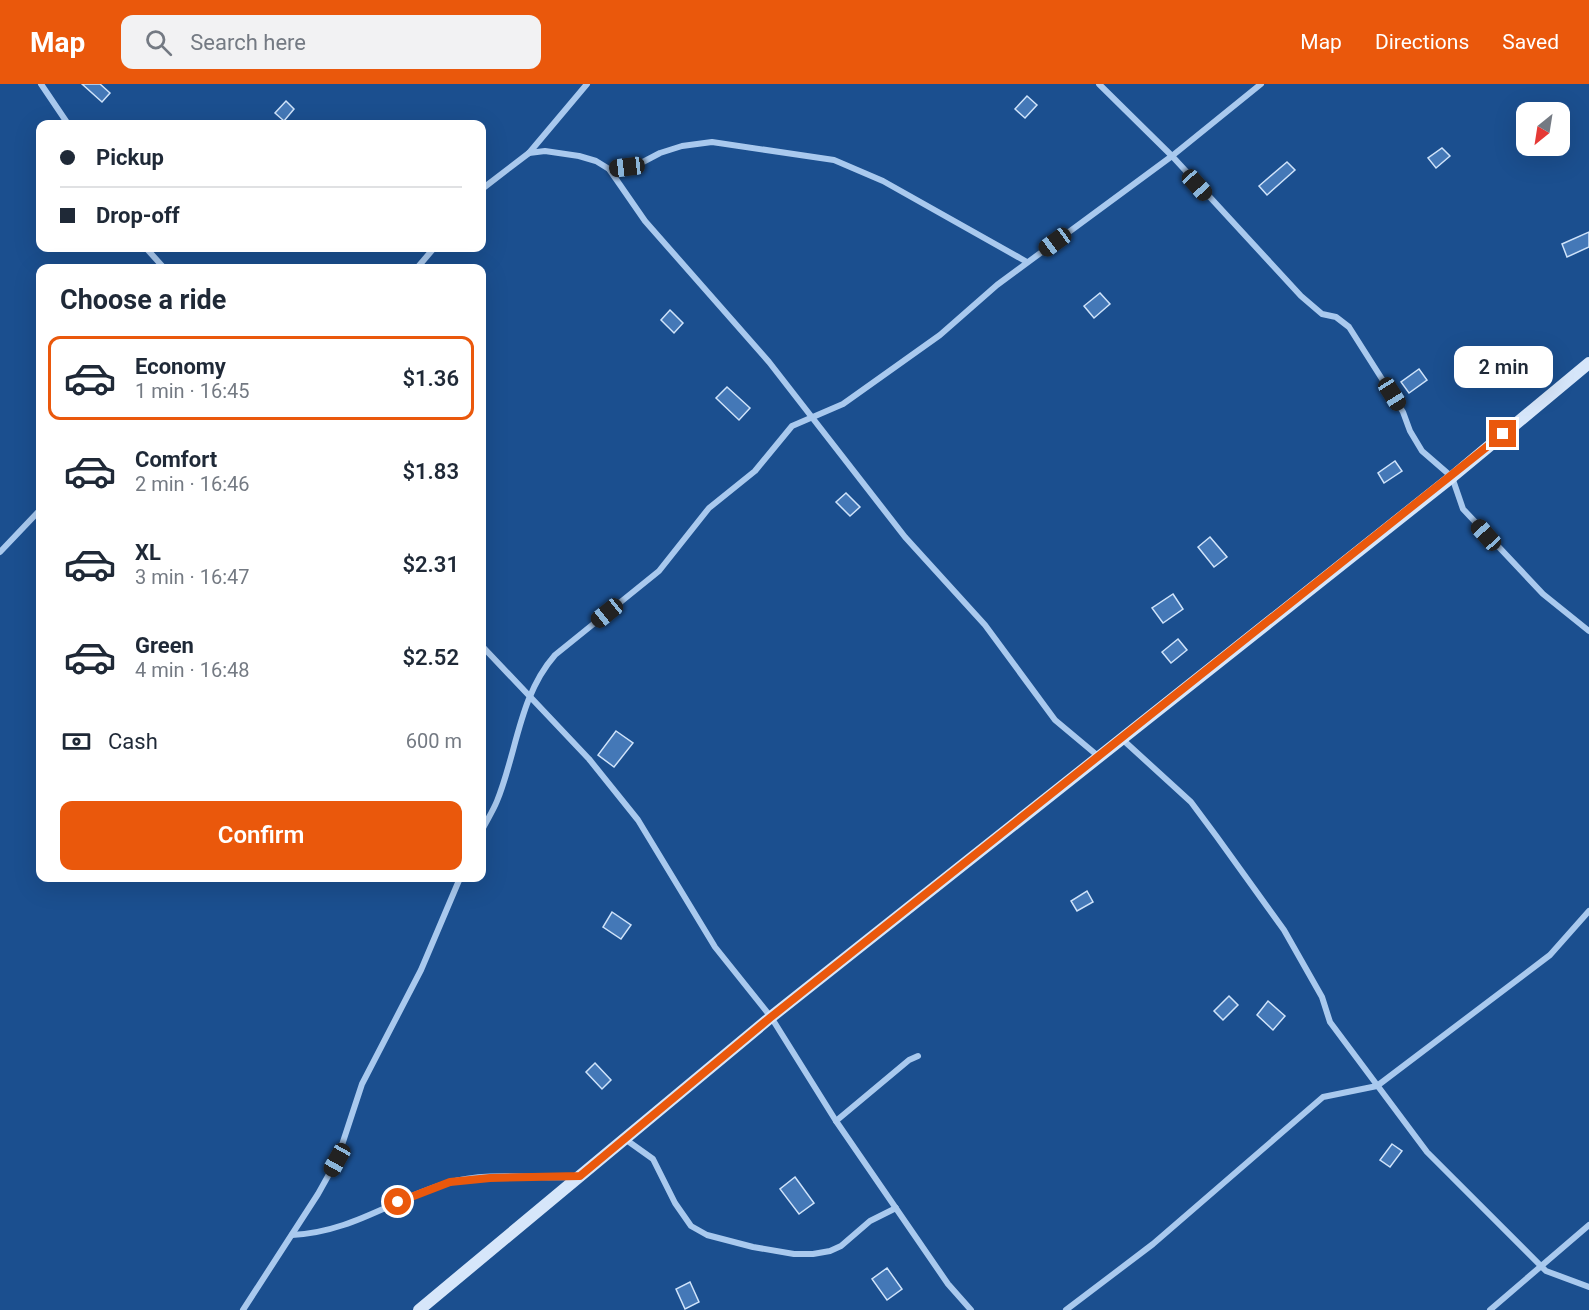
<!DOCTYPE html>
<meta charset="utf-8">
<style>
:root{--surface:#fff;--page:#f2f2f3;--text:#1f2937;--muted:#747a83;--line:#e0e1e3;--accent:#ea580c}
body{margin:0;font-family:Roboto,sans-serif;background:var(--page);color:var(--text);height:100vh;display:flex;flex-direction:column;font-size:22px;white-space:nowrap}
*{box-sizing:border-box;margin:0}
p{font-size:20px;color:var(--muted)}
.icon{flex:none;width:33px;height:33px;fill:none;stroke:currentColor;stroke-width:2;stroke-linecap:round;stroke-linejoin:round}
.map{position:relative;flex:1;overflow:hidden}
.panel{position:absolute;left:36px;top:180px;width:450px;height:618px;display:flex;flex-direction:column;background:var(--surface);border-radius:12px;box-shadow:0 6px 24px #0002}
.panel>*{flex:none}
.guide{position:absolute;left:36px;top:36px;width:450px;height:132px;border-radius:12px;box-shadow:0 6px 24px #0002;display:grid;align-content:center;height:132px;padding:0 24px;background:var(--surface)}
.needle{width:39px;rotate:210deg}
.buttons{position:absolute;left:1516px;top:18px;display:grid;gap:12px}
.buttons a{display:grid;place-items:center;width:54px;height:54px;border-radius:12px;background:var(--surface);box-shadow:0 6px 24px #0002;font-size:30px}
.end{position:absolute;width:27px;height:27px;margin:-14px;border:8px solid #ea580c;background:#fff;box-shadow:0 0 0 3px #fff}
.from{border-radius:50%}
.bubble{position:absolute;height:42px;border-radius:12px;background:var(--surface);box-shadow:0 6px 24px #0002;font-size:20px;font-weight:600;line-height:42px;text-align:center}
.car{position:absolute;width:18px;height:36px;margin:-18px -9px;border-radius:8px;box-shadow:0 0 4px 2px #0007;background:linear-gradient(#222 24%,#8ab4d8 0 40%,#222 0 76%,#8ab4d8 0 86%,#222 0)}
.guide b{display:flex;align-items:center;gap:21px;height:57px;font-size:22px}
.guide b+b{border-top:2px solid var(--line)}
.guide i{width:15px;height:15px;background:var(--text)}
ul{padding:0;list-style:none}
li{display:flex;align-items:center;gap:18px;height:84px;margin:0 12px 9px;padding:0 12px;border:3px solid transparent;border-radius:12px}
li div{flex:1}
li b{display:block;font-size:22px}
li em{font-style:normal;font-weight:600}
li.current{border-color:var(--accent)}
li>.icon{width:54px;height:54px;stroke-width:1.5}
h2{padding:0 24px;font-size:27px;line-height:72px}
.pay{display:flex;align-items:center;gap:15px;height:66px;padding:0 24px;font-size:22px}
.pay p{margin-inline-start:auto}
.button{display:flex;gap:12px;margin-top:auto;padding:12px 24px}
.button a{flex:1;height:69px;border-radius:12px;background:var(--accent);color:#fff;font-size:24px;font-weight:600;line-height:69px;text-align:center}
header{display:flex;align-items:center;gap:36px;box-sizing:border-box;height:84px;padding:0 30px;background:var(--accent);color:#fff}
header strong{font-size:28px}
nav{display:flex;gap:33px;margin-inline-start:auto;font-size:21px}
.search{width:420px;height:54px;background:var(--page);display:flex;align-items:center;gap:15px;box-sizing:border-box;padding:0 21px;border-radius:12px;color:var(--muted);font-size:22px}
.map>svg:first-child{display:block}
.building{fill:#4478b7;stroke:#cfe3fa;stroke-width:1.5}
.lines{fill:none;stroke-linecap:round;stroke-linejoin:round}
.street{stroke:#a9c9ee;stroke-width:6}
.secondary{stroke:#d6e6fa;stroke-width:12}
.route{stroke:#ea580c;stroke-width:8}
</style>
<header>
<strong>Map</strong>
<div class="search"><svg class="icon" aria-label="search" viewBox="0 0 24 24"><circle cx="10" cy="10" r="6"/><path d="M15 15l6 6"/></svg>Search here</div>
<nav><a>Map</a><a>Directions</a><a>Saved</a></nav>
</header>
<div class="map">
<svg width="1589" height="1226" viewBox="0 0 1589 1226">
<rect width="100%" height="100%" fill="#1b4f8f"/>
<g class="building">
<path d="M82 0H100L110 9 102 18Z"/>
<path d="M1027 12 1037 21 1025 34 1015 25Z"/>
<path d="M286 17 294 25 284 37 275 29Z"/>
<path d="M1442 64 1450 72 1436 84 1428 74Z"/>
<path d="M1287 78 1295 86 1267 111 1259 102Z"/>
<path d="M1589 148V163L1567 173 1562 160Z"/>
<path d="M1100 209 1110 220 1094 234 1084 222Z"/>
<path d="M670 226 683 239 674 249 661 236Z"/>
<path d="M1419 285 1427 296 1409 309 1401 298Z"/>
<path d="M727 303 750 324 739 336 716 314Z"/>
<path d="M1395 377 1402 387 1384 399 1378 389Z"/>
<path d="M846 409 860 423 850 432 836 418Z"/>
<path d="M1210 453 1227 473 1214 483 1198 463Z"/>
<path d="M1173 510 1183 525 1163 539 1152 524Z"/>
<path d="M1178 555 1187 566 1171 579 1162 568Z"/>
<path d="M616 647 633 659 614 683 598 671Z"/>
<path d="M1087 807 1093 818 1077 827 1071 817Z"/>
<path d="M612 828 631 841 621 855 603 843Z"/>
<path d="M1229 912 1238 921 1223 936 1214 927Z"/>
<path d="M1268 917 1285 932 1273 946 1257 931Z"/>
<path d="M595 979 611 996 602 1005 586 988Z"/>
<path d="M1392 1060 1402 1067 1390 1083 1380 1076Z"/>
<path d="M795 1093 814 1119 799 1130 780 1105Z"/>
<path d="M887 1184 902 1205 887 1216 872 1195Z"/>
<path d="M690 1198 699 1218 685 1225 676 1205Z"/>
</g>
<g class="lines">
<g class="street">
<path d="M41 0 68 40"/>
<path d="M1261 0 1172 72 1301 212 1322 230 1336 233 1349 243 1403 328 1410 347 1422 367 1452 393 1463 425 1543 510 1589 547"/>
<path d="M529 69 587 0"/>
<path d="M609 85 641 79 660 69 682 62 712 58 834 76 883 97 1027 178"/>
<path d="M482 105 529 69 545 67 579 72 596 77 609 85 645 137 769 278 905 453 985 541 1055 636 1098 672"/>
<path d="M146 164 164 184"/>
<path d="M417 184 434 164"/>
<path d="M0 468 40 426"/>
<path d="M482 562 589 675 638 736 715 863 771 933 836 1037 948 1200 971 1226"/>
<path d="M1122 655 1191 718 1217 753 1284 846 1322 913 1330 938 1427 1068 1546 1187 1589 1203"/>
<path d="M482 746C487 736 493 727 497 717 517 668 519 612 555 571L659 487 709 424 755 387 792 342 843 320 881 293 940 251 997 201 1172 72 1099 0"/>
<path d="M836 1037 909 976 918 972"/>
<path d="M625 1055 653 1075 675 1119 691 1142 707 1151 753 1163 794 1170H813L830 1167 841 1162 870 1137 896 1124"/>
<path d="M292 1151C353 1148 392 1115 448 1099 488 1087 535 1095 576 1093"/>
<path d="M243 1226 318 1110 337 1076 362 1000 421 886 460 794"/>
<path d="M1066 1226 1153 1160 1323 1013 1377 1002 1550 871 1589 827"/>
<path d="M1490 1226 1589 1141"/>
</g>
<path class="secondary" d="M419 1226 771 933 1452 393 1589 279"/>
</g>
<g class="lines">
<path class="route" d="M398 1118 450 1098 490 1094 580 1092 771 933 1503 350"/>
</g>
</svg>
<div class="buttons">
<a><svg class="needle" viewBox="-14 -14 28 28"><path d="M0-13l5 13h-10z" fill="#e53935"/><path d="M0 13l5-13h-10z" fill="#747a83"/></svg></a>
</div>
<i class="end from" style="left:398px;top:1118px"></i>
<i class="end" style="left:1503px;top:350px"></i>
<div class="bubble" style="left:1454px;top:262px;width:99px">2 min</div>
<i class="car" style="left:627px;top:83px;rotate:263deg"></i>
<i class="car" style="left:1197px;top:101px;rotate:138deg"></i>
<i class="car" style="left:1055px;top:158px;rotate:234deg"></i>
<i class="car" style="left:1392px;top:310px;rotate:148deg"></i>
<i class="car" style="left:1486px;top:451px;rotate:318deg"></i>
<i class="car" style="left:607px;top:529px;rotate:231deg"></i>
<i class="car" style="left:337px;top:1076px;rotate:209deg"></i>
<div class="guide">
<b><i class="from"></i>Pickup</b>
<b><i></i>Drop-off</b>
</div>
<section class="panel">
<h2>Choose a ride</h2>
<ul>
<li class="current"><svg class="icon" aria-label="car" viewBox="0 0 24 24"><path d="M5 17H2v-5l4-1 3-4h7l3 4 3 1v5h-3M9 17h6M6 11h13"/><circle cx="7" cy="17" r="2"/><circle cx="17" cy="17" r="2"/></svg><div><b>Economy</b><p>1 min · 16:45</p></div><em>$1.36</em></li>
<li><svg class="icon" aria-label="car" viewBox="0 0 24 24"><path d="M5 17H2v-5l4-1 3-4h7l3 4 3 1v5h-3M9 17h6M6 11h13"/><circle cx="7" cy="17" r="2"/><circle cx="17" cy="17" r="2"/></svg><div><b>Comfort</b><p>2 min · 16:46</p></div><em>$1.83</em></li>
<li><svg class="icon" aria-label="car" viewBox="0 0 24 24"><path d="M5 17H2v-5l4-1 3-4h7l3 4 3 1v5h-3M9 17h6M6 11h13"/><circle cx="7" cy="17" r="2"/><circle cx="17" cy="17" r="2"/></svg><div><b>XL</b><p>3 min · 16:47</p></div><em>$2.31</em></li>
<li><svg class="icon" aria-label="car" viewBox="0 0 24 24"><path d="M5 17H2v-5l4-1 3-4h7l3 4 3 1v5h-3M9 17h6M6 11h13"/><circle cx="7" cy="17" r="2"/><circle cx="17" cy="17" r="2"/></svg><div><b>Green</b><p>4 min · 16:48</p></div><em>$2.52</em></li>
</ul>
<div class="pay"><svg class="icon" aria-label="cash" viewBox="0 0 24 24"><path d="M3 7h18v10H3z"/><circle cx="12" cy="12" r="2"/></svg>Cash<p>600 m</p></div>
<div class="button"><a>Confirm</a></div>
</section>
</div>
